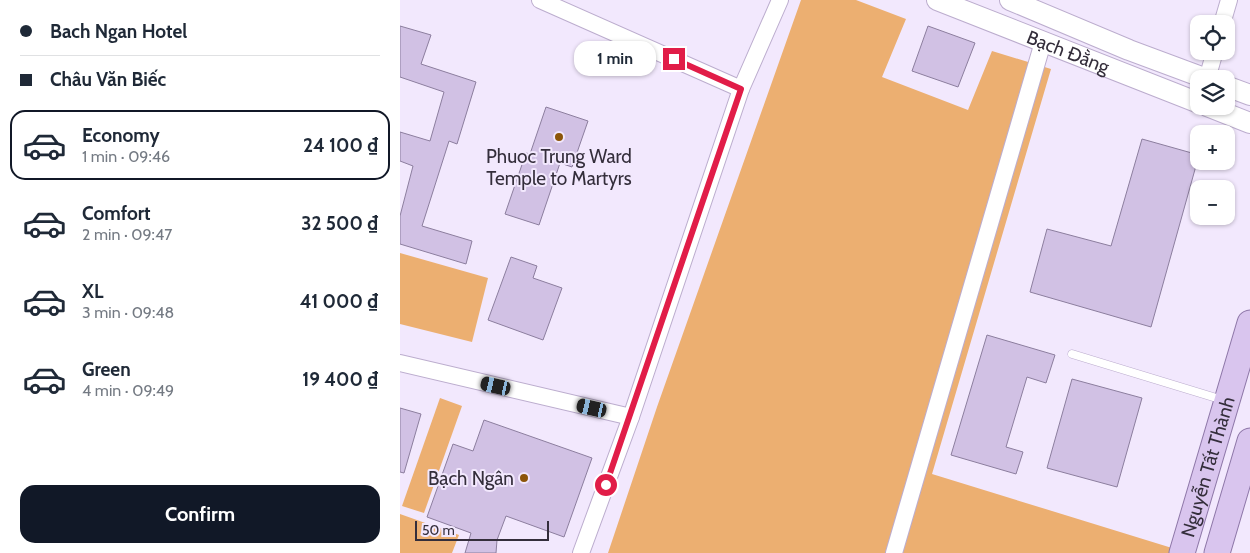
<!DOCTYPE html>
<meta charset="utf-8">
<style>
:root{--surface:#fff;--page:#f6f6f7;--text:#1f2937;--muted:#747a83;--line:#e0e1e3;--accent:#111827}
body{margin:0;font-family:Cabin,sans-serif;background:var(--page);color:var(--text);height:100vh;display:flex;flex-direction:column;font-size:19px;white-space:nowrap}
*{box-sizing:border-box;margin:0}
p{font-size:16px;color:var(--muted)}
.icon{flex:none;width:28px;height:28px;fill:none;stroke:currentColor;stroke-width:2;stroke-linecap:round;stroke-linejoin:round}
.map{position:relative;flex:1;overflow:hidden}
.sheet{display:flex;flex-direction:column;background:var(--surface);width:400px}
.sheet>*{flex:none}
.banner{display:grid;align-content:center;height:110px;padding:0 20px;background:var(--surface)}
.buttons{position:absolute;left:790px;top:15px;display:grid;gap:10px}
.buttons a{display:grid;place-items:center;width:45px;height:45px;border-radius:10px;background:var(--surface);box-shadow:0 1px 4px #0004;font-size:25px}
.scale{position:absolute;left:15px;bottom:12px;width:134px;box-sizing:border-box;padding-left:5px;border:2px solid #342e3b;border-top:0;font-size:14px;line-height:18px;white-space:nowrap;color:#342e3b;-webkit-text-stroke:4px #f2e8fd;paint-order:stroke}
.end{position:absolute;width:22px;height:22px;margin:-11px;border:6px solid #e11d48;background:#fff;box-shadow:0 0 0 2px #fff}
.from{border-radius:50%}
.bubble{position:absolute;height:35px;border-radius:15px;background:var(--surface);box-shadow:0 1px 4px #0004;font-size:16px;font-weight:700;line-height:35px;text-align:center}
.car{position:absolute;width:15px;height:30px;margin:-15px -8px;border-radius:6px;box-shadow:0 0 4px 1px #0007;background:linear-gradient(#222 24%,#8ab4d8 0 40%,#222 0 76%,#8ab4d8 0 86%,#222 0)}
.banner b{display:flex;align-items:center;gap:18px;height:48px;font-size:19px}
.banner b+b{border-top:1px solid var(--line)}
.banner i{width:12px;height:12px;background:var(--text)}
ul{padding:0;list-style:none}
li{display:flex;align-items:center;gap:15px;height:70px;margin:0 10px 8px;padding:0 10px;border:2px solid transparent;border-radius:15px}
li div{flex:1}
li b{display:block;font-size:19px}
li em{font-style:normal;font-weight:700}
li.on{border-color:var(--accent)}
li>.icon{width:45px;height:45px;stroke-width:1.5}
.cta{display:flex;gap:10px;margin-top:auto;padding:10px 20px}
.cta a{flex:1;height:58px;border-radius:15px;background:var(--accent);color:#fff;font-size:20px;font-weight:700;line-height:58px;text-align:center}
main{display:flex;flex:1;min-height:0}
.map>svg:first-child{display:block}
.green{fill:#ecaf71}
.building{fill:#d1c1e4;stroke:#8c7e9e}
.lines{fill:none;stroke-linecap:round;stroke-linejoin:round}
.service-casing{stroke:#bcadce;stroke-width:9}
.minor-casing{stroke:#bcadce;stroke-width:18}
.tertiary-casing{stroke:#bcadce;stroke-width:22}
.primary-casing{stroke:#8e77a8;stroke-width:27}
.service{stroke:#fff;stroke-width:8}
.minor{stroke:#fff;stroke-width:16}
.tertiary{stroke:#fff;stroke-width:20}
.primary{stroke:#d9c5ee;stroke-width:25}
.route{stroke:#e11d48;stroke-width:6}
.poi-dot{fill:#8c5509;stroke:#f2e8fd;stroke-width:2}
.labels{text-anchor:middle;stroke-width:4;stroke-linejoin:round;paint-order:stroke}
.street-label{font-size:19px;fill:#342e3b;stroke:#f2e8fd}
.poi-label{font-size:19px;fill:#342e3b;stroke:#f2e8fd}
</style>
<main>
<section class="sheet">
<div class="banner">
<b><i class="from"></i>Bach Ngan Hotel</b>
<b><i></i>Châu Văn Biếc</b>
</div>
<ul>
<li class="on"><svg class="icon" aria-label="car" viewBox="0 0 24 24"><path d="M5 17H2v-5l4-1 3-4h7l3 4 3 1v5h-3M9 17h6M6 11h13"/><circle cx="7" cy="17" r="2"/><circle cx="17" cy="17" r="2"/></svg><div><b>Economy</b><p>1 min · 09:46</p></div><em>24 100 ₫</em></li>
<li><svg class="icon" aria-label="car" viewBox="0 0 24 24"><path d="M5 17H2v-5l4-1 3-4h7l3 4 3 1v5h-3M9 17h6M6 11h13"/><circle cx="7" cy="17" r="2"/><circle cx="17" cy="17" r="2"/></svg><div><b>Comfort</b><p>2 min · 09:47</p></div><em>32 500 ₫</em></li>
<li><svg class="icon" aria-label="car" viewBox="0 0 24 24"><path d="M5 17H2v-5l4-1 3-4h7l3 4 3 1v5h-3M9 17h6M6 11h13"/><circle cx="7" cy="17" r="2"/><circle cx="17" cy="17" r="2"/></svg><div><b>XL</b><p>3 min · 09:48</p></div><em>41 000 ₫</em></li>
<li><svg class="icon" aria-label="car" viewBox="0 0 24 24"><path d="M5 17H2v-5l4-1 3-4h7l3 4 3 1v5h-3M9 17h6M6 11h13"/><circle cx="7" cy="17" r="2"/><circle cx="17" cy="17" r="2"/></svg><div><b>Green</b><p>4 min · 09:49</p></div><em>19 400 ₫</em></li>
</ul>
<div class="cta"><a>Confirm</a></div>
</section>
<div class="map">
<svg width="850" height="553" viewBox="0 0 850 553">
<rect width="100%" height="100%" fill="#f2e8fd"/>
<g class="green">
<path d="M401 0H456L506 19 482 77 568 110 592 51 651 69 532 474 772 548 770 553H208L257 407Z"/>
<path d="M0 253 88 278 72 342 0 324Z"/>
<path d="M40 398 62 406 24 513 2 506Z"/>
<path d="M0 514 59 535 52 553H0Z"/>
</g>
<g class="building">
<path d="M0 26 31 35 21 64 76 82 57 144 49 141 22 226 72 241 66 264 0 244V216L13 166 0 161V132L30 141 44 92 0 77Z"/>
<path d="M528 26 575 43 558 87 512 71Z"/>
<path d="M146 107 188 121 172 167 160 163 139 225 105 214 126 153 130 154Z"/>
<path d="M742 139 799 155 751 327 630 292 647 229 711 246Z"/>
<path d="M111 257 137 266 133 278 162 288 143 340 88 320Z"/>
<path d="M587 335 655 355 646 383 627 377 606 447 623 452 616 474 551 455Z"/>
<path d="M672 379 742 398 717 487 647 468Z"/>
<path d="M0 408 21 414 4 473 0 472Z"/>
<path d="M84 420 192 458 164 537 106 516 97 540 96 553H65L71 533 27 517 53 444 73 451Z"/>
</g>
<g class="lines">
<g class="service-casing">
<path id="service" d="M672 354 823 400"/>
</g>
<g class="minor-casing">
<g id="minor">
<path d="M140 0 341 89"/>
<path d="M822 24 829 0"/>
<path d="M807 79 815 51"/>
<path d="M0 363 231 417"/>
<path d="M181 553 231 417 341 89 380 0"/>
<path d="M494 553 643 42"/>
</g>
</g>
<g class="tertiary-casing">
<g id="tertiary">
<path id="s1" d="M537 0 799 103"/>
<path d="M610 0 729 50 807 79"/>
<path d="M826 86 850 95"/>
<path d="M807 106 850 123"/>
</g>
</g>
<g class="primary-casing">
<g id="primary">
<path id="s2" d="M782 553 850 323"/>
<path d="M817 553 850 441"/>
</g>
</g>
<use href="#service" class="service"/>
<use href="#minor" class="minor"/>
<use href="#tertiary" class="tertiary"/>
<use href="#primary" class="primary"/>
</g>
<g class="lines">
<path class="route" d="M206 485 341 89 274 59"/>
</g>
<g class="poi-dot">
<circle cx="159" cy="137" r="5"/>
<circle cx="124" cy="478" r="5"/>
</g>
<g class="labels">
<g class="street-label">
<text dy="7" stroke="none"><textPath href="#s1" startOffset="141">Bạch Đằng</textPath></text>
<text dy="7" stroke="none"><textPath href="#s2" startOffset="90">Nguyễn Tất Thành</textPath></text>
</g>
<g class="poi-label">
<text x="159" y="163">Phuoc Trung Ward<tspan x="159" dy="22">Temple to Martyrs</tspan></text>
<text x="114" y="485" text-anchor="end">Bạch Ngân</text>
</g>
</g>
</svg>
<div class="buttons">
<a><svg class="icon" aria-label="locate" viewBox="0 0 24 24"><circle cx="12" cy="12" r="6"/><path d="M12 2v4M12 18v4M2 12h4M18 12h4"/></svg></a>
<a><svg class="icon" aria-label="layers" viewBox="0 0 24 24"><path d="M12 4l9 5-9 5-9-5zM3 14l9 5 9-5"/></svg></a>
<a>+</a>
<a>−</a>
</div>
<div class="scale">50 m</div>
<i class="end from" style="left:206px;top:485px"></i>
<i class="end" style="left:274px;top:59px"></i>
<div class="bubble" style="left:174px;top:41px;width:82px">1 min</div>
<i class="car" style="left:96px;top:386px;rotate:283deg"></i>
<i class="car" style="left:192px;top:408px;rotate:283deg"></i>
</div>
</main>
